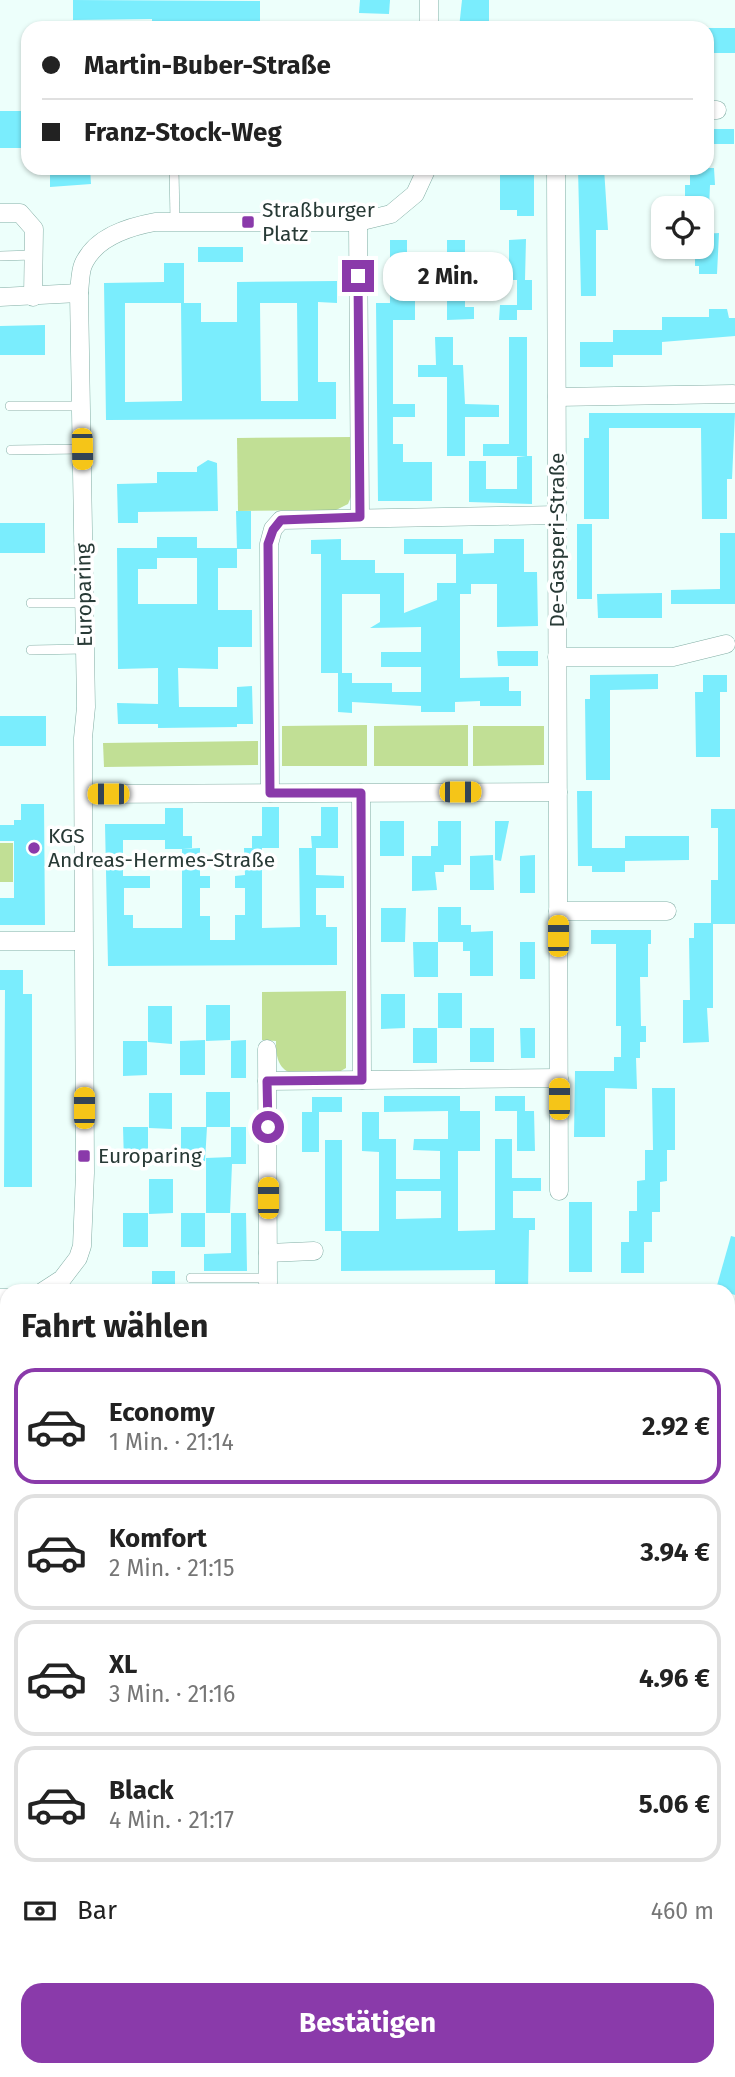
<!DOCTYPE html>
<html lang="de">
<meta charset="utf-8">
<style>
:root{--surface:#fff;--page:#f6f6f6;--text:#222;--muted:#767676;--line:#e0e0e0;--accent:#8a3aaa}
body{margin:0;font-family:"Fira Sans",sans-serif;background:var(--page);color:var(--text);height:100vh;display:flex;flex-direction:column;font-size:26px;white-space:nowrap}
*{box-sizing:border-box;margin:0}
p{font-size:23px;color:var(--muted)}
.icon{flex:none;width:38px;height:38px;fill:none;stroke:currentColor;stroke-width:2;stroke-linecap:round;stroke-linejoin:round}
.map{position:relative;flex:1;overflow:hidden}
.drawer{position:absolute;left:0px;top:1284px;width:735px;height:793px;display:flex;flex-direction:column;background:var(--surface);border-radius:21px 21px 0 0;box-shadow:0 2px 5px #0004}
.drawer>*{flex:none}
.top-card{position:absolute;left:21px;top:21px;width:693px;height:154px;border-radius:21px;box-shadow:0 2px 5px #0004;display:grid;align-content:center;height:154px;padding:0 21px;background:var(--surface)}
.tools{position:absolute;left:651px;top:196px;display:grid;gap:14px}
.tools a{display:grid;place-items:center;width:63px;height:63px;border-radius:14px;background:var(--surface);box-shadow:0 2px 5px #0004;font-size:35px}
.end{position:absolute;width:32px;height:32px;margin:-16px;border:9px solid #8a3aaa;background:#fff;box-shadow:0 0 0 4px #fff}
.from{border-radius:50%}
.bubble{position:absolute;height:49px;border-radius:21px;background:var(--surface);box-shadow:0 2px 5px #0004;font-size:23px;font-weight:700;line-height:49px;text-align:center}
.car{position:absolute;width:21px;height:42px;margin:-21px -10px;border-radius:9px;box-shadow:0 0 5px 2px #0007;background:linear-gradient(#f5c518 24%,#345 0 40%,#f5c518 0 76%,#345 0 86%,#f5c518 0)}
.top-card b{display:flex;align-items:center;gap:24px;height:66px;font-size:26px}
.top-card b+b{border-top:2px solid var(--line)}
.top-card i{width:18px;height:18px;background:var(--text)}
ul{padding:0;list-style:none}
li{display:flex;align-items:center;gap:21px;height:116px;margin:0 14px 10px;padding:0 7px;border:4px solid var(--line);border-radius:21px}
li div{flex:1}
li b{display:block;font-size:26px}
li em{font-style:normal;font-weight:700}
li.current{border-color:var(--accent)}
li>.icon{width:63px;height:63px;stroke-width:1.5}
h2{padding:0 21px;font-size:32px;line-height:84px}
.pay{display:flex;align-items:center;gap:18px;height:77px;padding:0 21px;font-size:26px}
.pay p{margin-inline-start:auto}
.cta{display:flex;gap:14px;margin-top:auto;padding:14px 21px}
.cta a{flex:1;height:80px;border-radius:21px;background:var(--accent);color:#fff;font-size:28px;font-weight:700;line-height:80px;text-align:center}
.map>svg:first-child{display:block}
.green{fill:#c1df95}
.building{fill:#7aedfd;fill-rule:evenodd}
.lines{fill:none;stroke-linecap:round;stroke-linejoin:round}
.lane-casing{stroke:#83aea5;stroke-width:10}
.street-casing{stroke:#83aea5;stroke-width:19}
.lane{stroke:#fff;stroke-width:9}
.street{stroke:#fff;stroke-width:18}
.route{stroke:#8a3aaa;stroke-width:9}
.poi-dot{fill:#8a3aaa;stroke:#fff;stroke-width:2.5}
.labels{text-anchor:middle;stroke-width:7;stroke-linejoin:round;paint-order:stroke}
.poi-label{font-size:21px;fill:#283a36;stroke:#fff;text-anchor:start}
.street-label{font-size:21px;fill:#283a36;stroke:#fff}
</style>
<div class="map">
<svg width="735" height="2077" viewBox="0 0 735 2077">
<rect width="100%" height="100%" fill="#edfffb"/>
<g class="green">
<path d="M353 437V492L348 504 336 510 238 511 237 438Z"/>
<path d="M367 725V766H282V726Z"/>
<path d="M468 725V766H374V726Z"/>
<path d="M473 726H544V765L473 766Z"/>
<path d="M258 741V765L104 767 103 743Z"/>
<rect x="0" y="843" width="13" height="39"/>
<path d="M346 991V1068L339 1072C304 1072 275 1086 276 1041L262 1040V992Z"/>
<path d="M0 1828 7 1832V1890L0 1886Z"/>
<path d="M0 1896 7 1901V2070H273L283 2077H0Z"/>
<path d="M289 2070H381L392 2077H300Z"/>
<path d="M510 2070H550L554 2077H501Z"/>
</g>
<g class="building">
<path d="M73 0 260 1V28H152V19L73 20Z"/>
<path d="M360 0H390L389 14 359 13Z"/>
<path d="M462 0H489V28H459Z"/>
<rect x="707" y="28" width="28" height="25"/>
<rect x="0" y="111" width="28" height="37"/>
<rect x="707" y="129" width="27" height="15"/>
<path d="M50 168H90L91 184 50 187Z"/>
<path d="M500 168H534V216H517V210H500Z"/>
<path d="M578 168H604L608 230H596V296H581Z"/>
<path d="M690 168H714L715 185H710L709 208H685V185H690Z"/>
<path d="M719 233 717 274H699V266H695V247H702V234Z"/>
<path d="M526 239 525 280H532V310H517V320H499L500 305H517V280H465V307H474V319L447 320V240H465V268H487L509 267V240Z"/>
<path d="M390 240H407V268H415V320H393V404H415V417H393V444H403V462H432V501H378L376 303H390Z"/>
<rect x="198" y="247" width="45" height="15"/>
<path d="M164 263H184V303H201V322H237V282L337 281V303L318 302V382H336V419L106 420 104 283 164 282ZM125 303H181L182 401 125 402ZM260 303H297L298 401H261Z"/>
<path d="M709 309H727L729 318H735V336L662 342V317H709Z"/>
<path d="M45 325V355H0V326Z"/>
<path d="M613 330H662V355H613V367H580V342H613Z"/>
<path d="M435 337H453V365H463L465 404 499 405V417H465V456H447V377H418V365H436Z"/>
<path d="M509 337H527V456H532V504L469 502V461H486V489H517V457L526 456H483V444H509Z"/>
<path d="M589 413H735L732 479H727V519H702L701 428H609V519H584V438H589Z"/>
<path d="M208 460 217 463 218 511 138 512V523H118L117 484 157 483V472H197V467Z"/>
<path d="M236 511H251V549H237Z"/>
<rect x="0" y="523" width="45" height="30"/>
<rect x="577" y="524" width="15" height="75"/>
<path d="M720 533H735V604H671V590L720 589Z"/>
<path d="M157 537H197V548H237V568H218V610H252V647H218V669L178 668 179 707H237V687L252 686 253 724H237V727L158 728V724H118L117 703 158 704V668L118 669 117 548H157ZM197 554V604H138V569H157V558H197Z"/>
<path d="M341 539V560H375V573H404V613L437 600V583H456V554H404V539H463V554L494 553V539H524V572H537L538 626 497 627V584H471V594H460V678L509 677V691H521V706H480V701L455 702V712H421V706L352 702V713L338 712V673H321V554H311V540ZM342 594H380V622L370 628 421 627V652H381V667H421V692H392V683H352V673H342Z"/>
<path d="M662 593V618H598L597 594Z"/>
<path d="M497 651H538V666H498Z"/>
<path d="M658 674V689L610 690V780H586L585 699H590V675Z"/>
<path d="M703 675H727V692H720V757H696L695 692H703Z"/>
<rect x="0" y="716" width="46" height="30"/>
<path d="M577 791H592V848H625V836H689V860L625 861V872H592V866H578Z"/>
<path d="M21 804H44L45 925H0V898H14V841H0V825H14V820H21Z"/>
<path d="M262 807H279V848H262V928L300 927 299 848H312L311 836H321V807H338V848H316V875L344 876V888H316V915H326V927H337V965L108 966 105 824H165V808H183V836H192V849H165V840H123V876H150V888H124V915H133V928H182V849L200 848V876H210V888H200V916H210V940H235V915H245V888H235V876L245 875 244 848H252V836H262Z"/>
<path d="M711 809H735V924H713V1008H707L709 1042 683 1043V1000H690L689 938H694V923H711V880H718V828H711Z"/>
<rect x="380" y="821" width="24" height="35"/>
<path d="M438 821H461V865H444V872H435L437 890 412 891V856H431V846H438Z"/>
<path d="M495 821H509L501 861 495 860Z"/>
<path d="M493 855 494 890H470V856Z"/>
<path d="M535 855V893H520V856Z"/>
<path d="M438 907H461V925H471V932L493 931V976H470V951H463V942H438Z"/>
<path d="M381 908H406L405 942H381Z"/>
<path d="M591 930H651V944H648V977H640L641 1026H646V1042H640V1058H636L637 1089 605 1088V1137H574L575 1071H614V1057H621V1026H616V944H591Z"/>
<path d="M413 942H438V977H414Z"/>
<rect x="520" y="942" width="15" height="37"/>
<path d="M0 970H23V994H32V1187H4L5 990H0Z"/>
<rect x="438" y="993" width="24" height="35"/>
<path d="M381 994H405V1028L381 1029Z"/>
<path d="M206 1005H230V1040L206 1041Z"/>
<path d="M148 1006H172V1044L148 1042Z"/>
<rect x="413" y="1028" width="24" height="35"/>
<rect x="470" y="1028" width="24" height="34"/>
<path d="M520 1028H535V1058H521Z"/>
<path d="M205 1040V1075H180V1041Z"/>
<path d="M246 1040V1078H231V1041Z"/>
<path d="M123 1041H147V1075L123 1076Z"/>
<path d="M652 1088H675V1150H667V1181L660 1182V1212H652V1242H644V1273H621V1242H629V1211H637V1181L645 1180V1150H653Z"/>
<path d="M206 1092H230V1127H207L205 1161H181V1127H206Z"/>
<path d="M149 1093H172V1129L149 1128Z"/>
<path d="M384 1096H460V1111H480V1151H458V1231L495 1230V1139H512V1178H541V1191H513V1218H535V1230H529L528 1292H495V1270L341 1271V1231H379V1152L362 1151V1112H379V1139H396V1179H440V1151L413 1150 414 1139H448V1111L384 1112ZM396 1191H441V1218L396 1219Z"/>
<path d="M495 1096H525V1111H534L535 1151H517V1111H495Z"/>
<path d="M312 1097H342V1112H319V1152H302V1112H315H312Z"/>
<path d="M123 1127H148V1162H124Z"/>
<path d="M231 1127H246V1164H232L230 1213H206V1158L231 1157Z"/>
<rect x="325" y="1140" width="17" height="91"/>
<path d="M149 1179H173V1213L149 1214Z"/>
<rect x="569" y="1202" width="23" height="70"/>
<rect x="123" y="1213" width="25" height="34"/>
<rect x="181" y="1213" width="24" height="34"/>
<path d="M231 1213H246L247 1271H204V1254L231 1253Z"/>
<path d="M731 1236 735 1237V1295L716 1289Z"/>
<rect x="152" y="1271" width="23" height="21"/>
<rect x="204" y="1285" width="43" height="7"/>
</g>
<g class="lines">
<g class="lane-casing">
<g id="lane">
<path d="M174 168 175 221"/>
<path d="M0 256 34 255"/>
<path d="M10 406H81"/>
<path d="M11 450 82 449"/>
<path d="M31 603H84"/>
<path d="M31 650 85 649"/>
<path d="M191 1278H268"/>
<path d="M0 1678H7"/>
<path d="M0 1809 7 1813"/>
</g>
</g>
<g class="street-casing">
<g id="street">
<path d="M429 0V28"/>
<path d="M707 110H717"/>
<path d="M556 168 559 1191"/>
<path d="M0 213H20L34 229 33 297"/>
<path d="M358 222 360 517"/>
<path d="M0 297 79 293"/>
<path d="M557 397 733 394"/>
<path d="M557 657H673L726 644"/>
<path d="M270 793 269 544 273 529 281 520 557 515"/>
<path d="M361 793 362 1080"/>
<path d="M84 794 558 792"/>
<path d="M558 911H667"/>
<path d="M0 941H83"/>
<path d="M267 1049 268 1283"/>
<path d="M267 1081 559 1078"/>
<path d="M268 1253 314 1251"/>
<path d="M42 1292 62 1279 78 1258 82 1246 85 1173 83 738 86 707 79 293C80 285 80 272 83 265 95 237 128 227 155 222H358L391 214 415 194 427 168"/>
<path d="M0 1298H7"/>
<path d="M0 1414H7"/>
<path d="M728 1446 735 1422"/>
<path d="M728 1594 735 1596"/>
<path d="M728 1789 735 1788"/>
</g>
</g>
<use href="#lane" class="lane"/>
<use href="#street" class="street"/>
</g>
<g class="lines">
<path class="route" d="M268 1127 267 1081 362 1080 361 793H270L268 544 273 530 281 520 360 517 358 276"/>
</g>
<g class="poi-dot">
<rect x="241" y="215" width="14" height="14" rx="3.5"/>
<circle cx="34" cy="848" r="7"/>
<rect x="77" y="1149" width="14" height="14" rx="3.5"/>
</g>
<g class="labels">
<g class="poi-label">
<text x="262" y="217">Straßburger<tspan x="262" dy="24">Platz</tspan></text>
<text x="48" y="843">KGS<tspan x="48" dy="24">Andreas-Hermes-Straße</tspan></text>
<text x="98" y="1163">Europaring</text>
</g>
<g class="street-label">
<text transform="translate(557 540) rotate(-90)" y="7">De-Gasperi-Straße</text>
<text transform="translate(84 595) rotate(-91)" y="7">Europaring</text>
</g>
</g>
</svg>
<div class="tools">
<a><svg class="icon" aria-label="locate" viewBox="0 0 24 24"><circle cx="12" cy="12" r="6"/><path d="M12 2v4M12 18v4M2 12h4M18 12h4"/></svg></a>
</div>
<i class="end from" style="left:268px;top:1127px"></i>
<i class="end" style="left:358px;top:276px"></i>
<div class="bubble" style="left:383px;top:252px;width:130px">2 Min.</div>
<i class="car" style="left:82px;top:449px;rotate:179deg"></i>
<i class="car" style="left:460px;top:792px;rotate:90deg"></i>
<i class="car" style="left:108px;top:794px;rotate:270deg"></i>
<i class="car" style="left:558px;top:936px;rotate:0deg"></i>
<i class="car" style="left:559px;top:1099px;rotate:0deg"></i>
<i class="car" style="left:84px;top:1108px;rotate:0deg"></i>
<i class="car" style="left:268px;top:1198px;rotate:0deg"></i>
<div class="top-card">
<b><i class="from"></i>Martin-Buber-Straße</b>
<b><i></i>Franz-Stock-Weg</b>
</div>
<section class="drawer">
<h2>Fahrt wählen</h2>
<ul>
<li class="current"><svg class="icon" aria-label="car" viewBox="0 0 24 24"><path d="M5 17H2v-5l4-1 3-4h7l3 4 3 1v5h-3M9 17h6M6 11h13"/><circle cx="7" cy="17" r="2"/><circle cx="17" cy="17" r="2"/></svg><div><b>Economy</b><p>1 Min. · 21:14</p></div><em>2.92 €</em></li>
<li><svg class="icon" aria-label="car" viewBox="0 0 24 24"><path d="M5 17H2v-5l4-1 3-4h7l3 4 3 1v5h-3M9 17h6M6 11h13"/><circle cx="7" cy="17" r="2"/><circle cx="17" cy="17" r="2"/></svg><div><b>Komfort</b><p>2 Min. · 21:15</p></div><em>3.94 €</em></li>
<li><svg class="icon" aria-label="car" viewBox="0 0 24 24"><path d="M5 17H2v-5l4-1 3-4h7l3 4 3 1v5h-3M9 17h6M6 11h13"/><circle cx="7" cy="17" r="2"/><circle cx="17" cy="17" r="2"/></svg><div><b>XL</b><p>3 Min. · 21:16</p></div><em>4.96 €</em></li>
<li><svg class="icon" aria-label="car" viewBox="0 0 24 24"><path d="M5 17H2v-5l4-1 3-4h7l3 4 3 1v5h-3M9 17h6M6 11h13"/><circle cx="7" cy="17" r="2"/><circle cx="17" cy="17" r="2"/></svg><div><b>Black</b><p>4 Min. · 21:17</p></div><em>5.06 €</em></li>
</ul>
<div class="pay"><svg class="icon" aria-label="cash" viewBox="0 0 24 24"><path d="M3 7h18v10H3z"/><circle cx="12" cy="12" r="2"/></svg>Bar<p>460 m</p></div>
<div class="cta"><a>Bestätigen</a></div>
</section>
</div>
